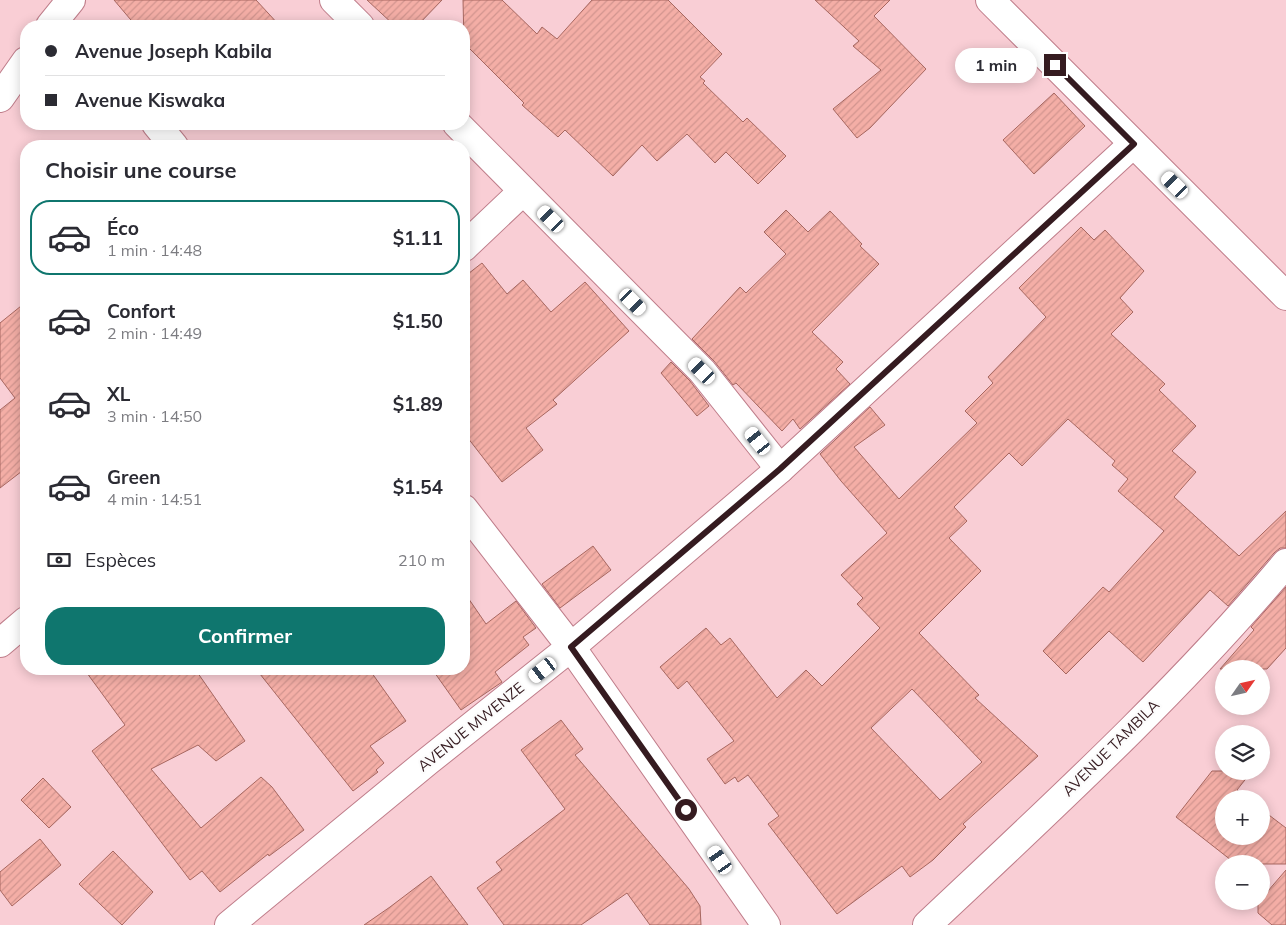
<!DOCTYPE html>
<html lang="fr">
<meta charset="utf-8">
<style>
:root{--surface:#fff;--page:#f7f7f7;--text:#2b2b33;--muted:#7c7c81;--line:#e1e1e2;--accent:#0f766e}
body{margin:0;font-family:Mulish,sans-serif;background:var(--page);color:var(--text);height:100vh;display:flex;flex-direction:column;font-size:19px;white-space:nowrap}
*{box-sizing:border-box;margin:0}
p{font-size:16px;color:var(--muted)}
.icon{flex:none;width:28px;height:28px;fill:none;stroke:currentColor;stroke-width:2;stroke-linecap:round;stroke-linejoin:round}
.map{position:relative;flex:1;overflow:hidden}
.sheet{position:absolute;left:20px;top:140px;width:450px;height:535px;display:flex;flex-direction:column;background:var(--surface);border-radius:20px;box-shadow:0 2px 12px #0003}
.sheet>*{flex:none}
.guide{position:absolute;left:20px;top:20px;width:450px;height:110px;border-radius:20px;box-shadow:0 2px 12px #0003;display:grid;align-content:center;height:110px;padding:0 25px;background:var(--surface)}
.needle{width:32px;rotate:56deg}
.fabs{position:absolute;left:1215px;top:660px;display:grid;gap:10px}
.fabs a{display:grid;place-items:center;width:55px;height:55px;border-radius:50%;background:var(--surface);box-shadow:0 2px 12px #0003;font-size:25px}
.end{position:absolute;width:22px;height:22px;margin:-11px;border:6px solid #351b20;background:#fff;box-shadow:0 0 0 2px #fff}
.from{border-radius:50%}
.bubble{position:absolute;height:35px;border-radius:18px;background:var(--surface);box-shadow:0 2px 12px #0003;font-size:16px;font-weight:700;line-height:35px;text-align:center}
.car{position:absolute;width:15px;height:30px;margin:-15px -8px;border-radius:6px;box-shadow:0 0 4px 1px #0007;background:linear-gradient(#fff 24%,#345 0 40%,#fff 0 76%,#345 0 86%,#fff 0)}
.guide b{display:flex;align-items:center;gap:18px;height:48px;font-size:19px}
.guide b+b{border-top:1px solid var(--line)}
.guide i{width:12px;height:12px;background:var(--text)}
ul{padding:0;list-style:none}
li{display:flex;align-items:center;gap:15px;height:75px;margin:0 10px 8px;padding:0 15px;border:2px solid transparent;border-radius:20px}
li div{flex:1}
li b{display:block;font-size:19px}
li em{font-style:normal;font-weight:700}
li.active{border-color:var(--accent)}
li>.icon{width:45px;height:45px;stroke-width:1.5}
h2{padding:0 25px;font-size:22px;line-height:60px}
.pay{display:flex;align-items:center;gap:12px;height:55px;padding:0 25px;font-size:19px}
.pay p{margin-inline-start:auto}
.cta{display:flex;gap:10px;margin-top:auto;padding:10px 25px}
.cta a{flex:1;height:58px;border-radius:20px;background:var(--accent);color:#fff;font-size:20px;font-weight:700;line-height:58px;text-align:center}
.map>svg:first-child{display:block}
.building{fill:url(#building-hatch);stroke:#a76760;fill-rule:evenodd}
.lines{fill:none;stroke-linecap:round;stroke-linejoin:round}
.street-casing{stroke:#bf7d8a;stroke-width:30}
.street{stroke:#fff;stroke-width:28}
.route{stroke:#351b20;stroke-width:6}
.labels{text-anchor:middle;stroke-width:4.5;stroke-linejoin:round;paint-order:stroke}
.street-label{font-size:15px;fill:#351b20;stroke:#fcfcfc}
</style>
<div class="map">
<svg width="1286" height="925" viewBox="0 0 1286 925">
<defs>
<pattern id="building-hatch" width="6" height="6" patternUnits="userSpaceOnUse" patternTransform="scale(1.25)"><rect width="6" height="6" fill="#f4aea6"/><path d="M-1 1l2-2M0 6l6-6M5 7l2-2" fill="none" stroke="#d2958f"/></pattern>
</defs>
<rect width="100%" height="100%" fill="#f9ced5"/>
<g class="building">
<path d="M114 0H256L280 26H136Z"/>
<path d="M367 0H442L417 26H395Z"/>
<path d="M463 0H502L537 34 542 27 557 39 592 0H668L722 54 700 77 705 81 703 83 743 122 747 118 786 156 758 184 726 152 715 163 687 134 657 161 642 145 613 176 565 130 558 137 522 105 524 103 464 43Z"/>
<path d="M815 0H890L874 16 926 69 870 128 857 138 833 109 881 70 853 46 859 41Z"/>
<path d="M1054 93 1085 126 1034 174 1003 140Z"/>
<path d="M786 210 808 232 830 211 862 244 860 246 879 264 812 332 843 362 836 369 850 384 800 429 793 419 782 431 736 383 733 385 714 361 692 339 740 287 746 293 786 254 764 232Z"/>
<path d="M1081 227 1094 240 1105 230 1144 271 1120 298 1133 312 1111 334 1165 384 1159 390 1196 426 1172 451 1196 472 1174 497 1239 556 1286 511V548H1280L1274 553 1228 606 1210 590 1143 662 1109 631 1066 674 1043 651 1103 587 1109 592 1164 531 1118 491 1128 479 1112 465 1115 461 1068 419 1022 466 1009 453 954 507 967 521 949 538 981 571 919 633 979 695 975 698 1038 756 963 824 966 827 933 860 910 877 902 866 837 914 768 824 779 816 748 775 738 782 735 777 725 784 707 759 734 741 687 681 678 689 660 667 706 628 721 645 730 638 777 698 806 670 822 686 880 628 857 604 863 598 841 575 887 533 841 481 820 454 870 407 885 425 854 447 899 499 977 423 965 411 993 383 988 377 1046 317 1019 288ZM912 689 982 762 940 800 871 728Z"/>
<path d="M482 263 507 294 523 280 551 312 585 282 629 331 553 400 557 404 526 428 543 450 502 482 464 433V277Z"/>
<path d="M26 302V468L0 488V410L15 398 0 378V323Z"/>
<path d="M671 362 690 381 709 406 697 416 661 373Z"/>
<path d="M593 546 611 570 560 608 542 584Z"/>
<path d="M1286 587V648L1267 669H1220L1254 630 1251 627Z"/>
<path d="M464 592 486 624 516 601 536 628 523 637 529 645 495 672 502 682 461 710 432 669H464Z"/>
<path d="M84 669H195L245 741 216 761 198 745 151 769 201 828 261 777 272 787 304 830 269 856 268 854 220 892 202 871 190 880 92 751 125 725Z"/>
<path d="M256 669H369L406 721 370 746 384 763 376 770 378 772 353 791Z"/>
<path d="M561 720 583 749 575 755 689 889 700 906 701 925H650L627 893 581 925H504L477 888 502 870 496 862 565 809 521 750Z"/>
<path d="M1212 771H1252L1237 790 1248 799H1224V836H1261V809L1286 828V864H1236L1176 817Z"/>
<path d="M43 778 71 807 49 828 21 800Z"/>
<path d="M40 839 61 865 12 906 0 890V872Z"/>
<path d="M113 851 153 892 122 925 79 884Z"/>
<path d="M1286 870V925H1272L1258 913V902L1261 901V899Z"/>
<path d="M431 876 468 925H364L390 907Z"/>
</g>
<g class="lines">
<g class="street-casing">
<g id="street">
<path d="M334 0 360 26"/>
<path d="M990 0 1286 296"/>
<path d="M50 26 71 0"/>
<path d="M0 98 26 61"/>
<path d="M156 124 174 146"/>
<path d="M457 124 702 371 780 469"/>
<path d="M464 247 523 191"/>
<path d="M464 509 571 647 766 925"/>
<path d="M0 643 26 621"/>
<path d="M229 925 428 761 571 647 780 469 1133 144"/>
<path d="M927 925C1050 809 1177 693 1286 563"/>
</g>
</g>
<use href="#street" class="street"/>
</g>
<g class="lines">
<path class="route" d="M686 810 571 647 780 469 1134 144 1055 65"/>
</g>
<g class="labels">
<g class="street-label">
<text transform="translate(471 727) rotate(-39)" y="5">AVENUE MWENZE</text>
<text transform="translate(1111 748) rotate(-45)" y="5">AVENUE TAMBILA</text>
</g>
</g>
</svg>
<div class="fabs">
<a><svg class="needle" viewBox="-14 -14 28 28"><path d="M0-13l5 13h-10z" fill="#e53935"/><path d="M0 13l5-13h-10z" fill="#7c7c81"/></svg></a>
<a><svg class="icon" aria-label="layers" viewBox="0 0 24 24"><path d="M12 4l9 5-9 5-9-5zM3 14l9 5 9-5"/></svg></a>
<a>+</a>
<a>−</a>
</div>
<i class="end from" style="left:686px;top:810px"></i>
<i class="end" style="left:1055px;top:65px"></i>
<div class="bubble" style="left:955px;top:48px;width:82px">1 min</div>
<i class="car" style="left:1175px;top:185px;rotate:315deg"></i>
<i class="car" style="left:551px;top:219px;rotate:315deg"></i>
<i class="car" style="left:633px;top:302px;rotate:135deg"></i>
<i class="car" style="left:702px;top:371px;rotate:315deg"></i>
<i class="car" style="left:758px;top:441px;rotate:321deg"></i>
<i class="car" style="left:543px;top:670px;rotate:232deg"></i>
<i class="car" style="left:720px;top:860px;rotate:325deg"></i>
<div class="guide">
<b><i class="from"></i>Avenue Joseph Kabila</b>
<b><i></i>Avenue Kiswaka</b>
</div>
<section class="sheet">
<h2>Choisir une course</h2>
<ul>
<li class="active"><svg class="icon" aria-label="car" viewBox="0 0 24 24"><path d="M5 17H2v-5l4-1 3-4h7l3 4 3 1v5h-3M9 17h6M6 11h13"/><circle cx="7" cy="17" r="2"/><circle cx="17" cy="17" r="2"/></svg><div><b>Éco</b><p>1 min · 14:48</p></div><em>$1.11</em></li>
<li><svg class="icon" aria-label="car" viewBox="0 0 24 24"><path d="M5 17H2v-5l4-1 3-4h7l3 4 3 1v5h-3M9 17h6M6 11h13"/><circle cx="7" cy="17" r="2"/><circle cx="17" cy="17" r="2"/></svg><div><b>Confort</b><p>2 min · 14:49</p></div><em>$1.50</em></li>
<li><svg class="icon" aria-label="car" viewBox="0 0 24 24"><path d="M5 17H2v-5l4-1 3-4h7l3 4 3 1v5h-3M9 17h6M6 11h13"/><circle cx="7" cy="17" r="2"/><circle cx="17" cy="17" r="2"/></svg><div><b>XL</b><p>3 min · 14:50</p></div><em>$1.89</em></li>
<li><svg class="icon" aria-label="car" viewBox="0 0 24 24"><path d="M5 17H2v-5l4-1 3-4h7l3 4 3 1v5h-3M9 17h6M6 11h13"/><circle cx="7" cy="17" r="2"/><circle cx="17" cy="17" r="2"/></svg><div><b>Green</b><p>4 min · 14:51</p></div><em>$1.54</em></li>
</ul>
<div class="pay"><svg class="icon" aria-label="cash" viewBox="0 0 24 24"><path d="M3 7h18v10H3z"/><circle cx="12" cy="12" r="2"/></svg>Espèces<p>210 m</p></div>
<div class="cta"><a>Confirmer</a></div>
</section>
</div>
